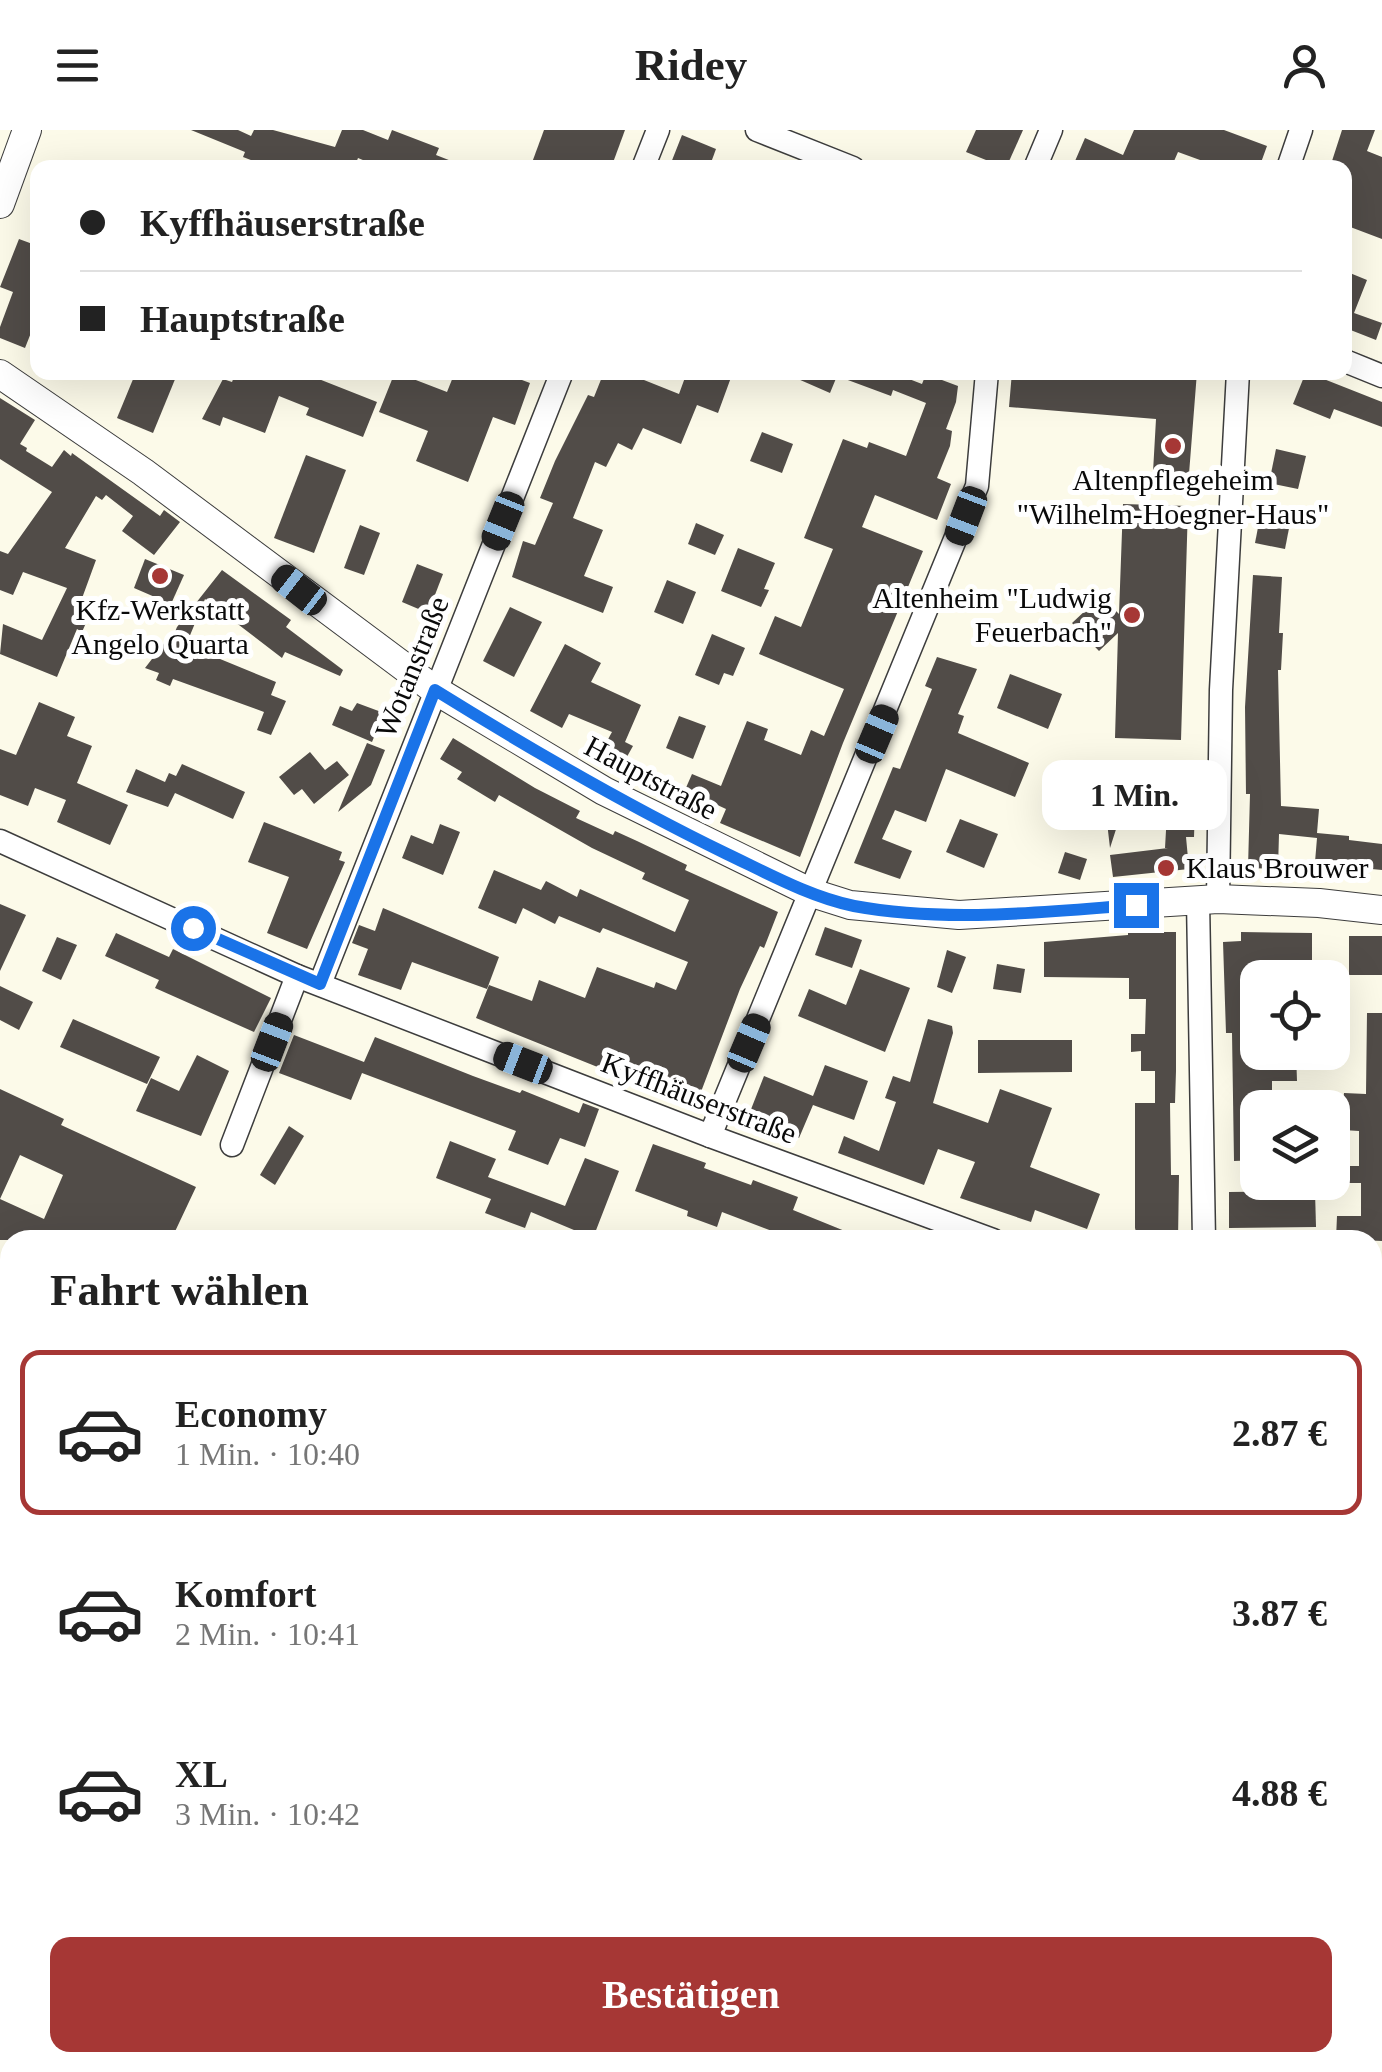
<!DOCTYPE html>
<html lang="de">
<meta charset="utf-8">
<style>
:root{--surface:#fff;--page:#f2f2f2;--text:#222;--muted:#767676;--line:#e0e0e0;--accent:#a63735}
body{margin:0;font-family:Georgia,serif;background:var(--page);color:var(--text);height:100vh;display:flex;flex-direction:column;font-size:38px;white-space:nowrap}
*{box-sizing:border-box;margin:0}
p{font-size:32px;color:var(--muted)}
.icon{flex:none;width:55px;height:55px;fill:none;stroke:currentColor;stroke-width:2;stroke-linecap:round;stroke-linejoin:round}
.map{position:relative;flex:1;overflow:hidden}
.details{position:absolute;left:0px;top:1100px;width:1382px;height:842px;display:flex;flex-direction:column;background:var(--surface);border-radius:30px 30px 0 0;box-shadow:0 10px 40px #0002}
.details>*{flex:none}
.guide{position:absolute;left:30px;top:30px;width:1322px;height:220px;border-radius:20px;box-shadow:0 10px 40px #0002;display:grid;align-content:center;height:220px;padding:0 50px;background:var(--surface)}
.fabs{position:absolute;left:1240px;top:830px;display:grid;gap:20px}
.fabs a{display:grid;place-items:center;width:110px;height:110px;border-radius:20px;background:var(--surface);box-shadow:0 10px 40px #0002;font-size:50px}
.end{position:absolute;width:45px;height:45px;margin:-22px;border:12px solid #1a73e8;background:#fff;box-shadow:0 0 0 5px #fff}
.from{border-radius:50%}
.bubble{position:absolute;height:70px;border-radius:20px;background:var(--surface);box-shadow:0 10px 40px #0002;font-size:32px;font-weight:700;line-height:70px;text-align:center}
.car{position:absolute;width:30px;height:60px;margin:-30px -15px;border-radius:12px;box-shadow:0 0 8px 2px #0007;background:linear-gradient(#222 24%,#8ab4d8 0 40%,#222 0 76%,#8ab4d8 0 86%,#222 0)}
.guide b{display:flex;align-items:center;gap:35px;height:95px;font-size:38px}
.guide b+b{border-top:2px solid var(--line)}
.guide i{width:25px;height:25px;background:var(--text)}
ul{padding:0;list-style:none}
li{display:flex;align-items:center;gap:30px;height:165px;margin:0 20px 15px;padding:0 30px;border:5px solid transparent;border-radius:20px}
li div{flex:1}
li b{display:block;font-size:38px}
li em{font-style:normal;font-weight:700}
li.on{border-color:var(--accent)}
li>.icon{width:90px;height:90px;stroke-width:1.5}
h2{padding:0 50px;font-size:45px;line-height:120px}
.action{display:flex;gap:20px;margin-top:auto;padding:20px 50px}
.action a{flex:1;height:115px;border-radius:20px;background:var(--accent);color:#fff;font-size:40px;font-weight:700;line-height:115px;text-align:center}
header{display:flex;justify-content:space-between;align-items:center;height:130px;padding:0 50px;background:var(--surface);font-size:45px;font-weight:700}
.map>svg:first-child{display:block}
.forest{fill:#aed099}
.building{fill:#514c48;fill-rule:evenodd}
.lines{fill:none;stroke-linecap:round;stroke-linejoin:round}
.minor-casing{stroke:#3d3d3d;stroke-width:25}
.tertiary-casing{stroke:#3d3d3d;stroke-width:30}
.minor{stroke:#fff;stroke-width:22}
.tertiary{stroke:#fff;stroke-width:28}
.route{stroke:#1a73e8;stroke-width:12}
.poi-dot{fill:#a63735;stroke:#fff;stroke-width:4}
.labels{text-anchor:middle;stroke-width:10;stroke-linejoin:round;paint-order:stroke}
.poi-label{font-size:30px;fill:#0a0a0a;stroke:#fff}
.street-label{font-size:30px;fill:#0a0a0a;stroke:#fff}
</style>
<header><svg class="icon" aria-label="menu" viewBox="0 0 24 24"><path d="M4 6h16M4 12h16M4 18h16"/></svg>Ridey<svg class="icon" aria-label="person" viewBox="0 0 24 24"><circle cx="12" cy="8" r="4"/><path d="M4 21q1-7 8-7t8 7"/></svg></header>
<div class="map">
<svg width="1382" height="1942" viewBox="0 0 1382 1942">
<rect width="100%" height="100%" fill="#fcfae9"/>
<g class="forest">
<path d="M0 1825 10 1827V1932H437V1942H0Z"/>
<path d="M1035 1932 1038 1942H812L811 1933Z"/>
<path d="M474 1933H588V1942H475Z"/>
</g>
<g class="building">
<path d="M191 0H238L251 6 254 0H273L335 17 342 0H363L388 10 392 0 439 18 436 25 464 36 382 38 358 28 354 38H272L243 27 245 22Z"/>
<path d="M544 0H625L611 38H530Z"/>
<path d="M976 0H1023L1006 38 966 22Z"/>
<path d="M1134 0H1224L1267 16 1259 38H1222L1178 22 1171 38H1072L1085 8 1123 25Z"/>
<path d="M1342 0H1375L1367 21 1382 27V109L1345 95V36L1332 31Z"/>
<path d="M682 5 716 19 709 38H669Z"/>
<path d="M19 109 38 116V161L30 180 38 185 25 218 0 208V197L13 162 0 157Z"/>
<path d="M1345 141 1367 150 1354 183 1382 193 1376 210 1348 199 1345 203Z"/>
<path d="M136 242H178L153 303 117 288Z"/>
<path d="M236 242H301L377 272 363 307 306 285 309 278 279 266 265 303 223 287 220 296 202 289 223 249 232 252Z"/>
<path d="M395 242 447 262 455 242H501L530 253 515 295 493 287 468 352 416 331 428 301 379 282Z"/>
<path d="M604 242H624L679 264 687 242H733L718 283 697 275 681 314 643 298 632 320 618 313 606 337 595 332 573 388 603 400 584 446 613 457 603 483 512 447 523 411 535 415 553 373 540 368 555 331 588 265 594 267Z"/>
<path d="M782 242H891L922 254 926 244 958 256 956 272 946 299 952 301 950 316 937 348 951 354 937 390 875 365 862 397 923 421 843 613 800 727 720 693 726 679 685 660 692 644 721 656 747 591 768 599 764 610 801 625 811 600 824 606 844 559 759 524 775 486 801 497 833 419 804 408 843 309 867 318 869 312 906 326 926 273 893 260 891 266 837 246 830 263Z"/>
<path d="M1012 242H1197L1189 344 1153 342 1156 289 1009 277Z"/>
<path d="M1306 242 1382 272V297L1334 279 1330 289 1293 274Z"/>
<path d="M0 268 35 290 20 314 27 318 26 321 52 337 64 320 71 326 72 323 160 386 164 380 180 392 154 425 122 401 133 386 106 365 102 370 96 366 65 418 96 430 81 471 93 477 82 502 77 499 57 547 0 524 3 494 42 510 67 458 23 442 13 465 0 460V421L8 424 52 362 0 329Z"/>
<path d="M762 302 793 314 782 343 750 331Z"/>
<path d="M1276 319 1306 326 1298 359 1269 353Z"/>
<path d="M306 325 346 340 314 423 274 408Z"/>
<path d="M1123 374 1188 376 1181 610 1115 608 1118 503 1099 521 1072 493 1101 466 1119 484Z"/>
<path d="M1261 382 1291 388 1285 419 1255 413Z"/>
<path d="M696 393 724 405 715 425 688 414Z"/>
<path d="M360 395 380 403 364 445 344 438Z"/>
<path d="M738 418 775 433 764 459 769 460 761 477 721 461Z"/>
<path d="M145 429 184 445 171 474 134 458Z"/>
<path d="M417 434 443 444 428 483 402 472Z"/>
<path d="M222 440 291 490 286 497 343 540 340 546 285 522 282 528 205 469 186 515 276 552 271 565 286 571 271 605 257 600 264 582 173 549 170 556 156 550 159 543 145 538 169 507 172 509 177 497Z"/>
<path d="M1253 445 1282 447 1279 503H1283L1281 540H1278L1281 676 1319 679 1317 703 1349 706V710L1382 714V740L1361 738 1362 735 1315 732 1317 708 1279 704 1278 739 1248 738 1250 664H1246L1245 577Z"/>
<path d="M667 450 696 462 683 494 654 482Z"/>
<path d="M510 477 542 492 514 547 483 531Z"/>
<path d="M712 504 745 518 733 546 724 543 719 555 695 545Z"/>
<path d="M565 514 601 533 591 552 641 575 625 612 633 616 624 632 602 620 612 602 569 584 562 598 530 581Z"/>
<path d="M937 527 977 539 958 584 964 586 958 603 1029 633 1015 667 946 639 926 692 895 680 882 709 912 721 900 749 854 733 893 637 900 639 932 559 925 556Z"/>
<path d="M1010 544 1062 564 1048 599 997 578Z"/>
<path d="M39 572 75 587 67 606 92 616 77 653 128 675 110 715 57 692 66 670 35 658 28 676 0 665V619L16 625Z"/>
<path d="M357 573 384 583 372 612 332 595 340 576 352 581Z"/>
<path d="M679 586 706 596 693 629 666 618Z"/>
<path d="M453 608 535 658 580 681 576 688 613 705 615 701 637 711 687 735 685 740 778 782 764 818 760 816 740 859 696 975 602 934 600 938 476 888 489 855 532 871 539 850 585 868 597 837 654 858 656 852 676 860 688 832 603 798 600 803 559 786 555 794 523 778 516 794 478 778 494 740 541 760 546 751 577 767 580 759 675 802 689 770 642 749 645 743 592 718 499 665 495 672 457 649 462 642 440 629Z"/>
<path d="M367 613 385 620 371 655 338 682Z"/>
<path d="M310 622 325 640 337 631 349 645 314 674 302 659 294 665 279 647Z"/>
<path d="M182 634 245 662 233 689 175 663 168 677 126 662 136 639 165 652 169 643 176 646Z"/>
<path d="M1093 654 1127 665 1110 718 1105 675 1098 695 1081 690Z"/>
<path d="M1168 665 1195 677 1194 707H1186L1189 739 1113 747 1110 725 1168 718H1165Z"/>
<path d="M960 689 998 704 984 738 946 722Z"/>
<path d="M264 692 342 722 339 730 345 732 307 819 267 803 289 747 248 732Z"/>
<path d="M440 694 460 702 443 745 402 728 411 705 433 714Z"/>
<path d="M1065 722 1087 729 1080 750 1058 743Z"/>
<path d="M0 774 26 785 0 841Z"/>
<path d="M383 778 499 827 487 859 412 832 401 860 358 845 368 819 352 813 359 795 375 801Z"/>
<path d="M825 797 862 810 852 838 815 825Z"/>
<path d="M1128 802H1176V941L1175 973H1170L1171 1045H1179L1178 1110H1138L1135 1098V973H1155V941H1141V921L1131 922V904H1145L1146 869H1129V848L1044 847V812L1128 805Z"/>
<path d="M1241 802 1312 803V836H1286V848H1258V867H1252L1253 876H1248L1250 913H1258V922H1296L1297 951H1272V978H1258V1030L1234 1031 1232 903H1226L1223 812 1241 811Z"/>
<path d="M116 803 169 827 173 819 271 868 254 902 155 858 159 850 105 826Z"/>
<rect x="1349" y="806" width="33" height="39"/>
<path d="M57 807 77 815 61 850 42 841Z"/>
<path d="M947 820 966 827 952 863 937 857Z"/>
<path d="M997 834 1025 839 1021 863 993 859Z"/>
<path d="M860 839 910 858 885 922 798 886 809 859 846 875Z"/>
<path d="M0 856 33 872 19 900 0 890Z"/>
<path d="M1367 883H1382V1111L1336 1109 1337 1086H1361V1053H1344V1036H1359V1001L1343 1000V989H1332V973H1343L1344 963 1366 964Z"/>
<path d="M73 889 160 927 147 954 60 917Z"/>
<path d="M928 889 952 896 953 903 933 973 988 993 1000 959 1052 978 1030 1037 1100 1064 1087 1099 1035 1080 1031 1092 960 1068 975 1032 938 1019 924 1055 838 1023 844 1006 879 1021 896 972 885 968 893 946 910 952Z"/>
<path d="M294 905 364 932 375 907 473 946 520 963 522 960 579 983 583 973 599 979 585 1017 560 1008 548 1035 508 1020 516 1001 362 943 351 970 279 943Z"/>
<path d="M978 910H1072V942L978 943Z"/>
<path d="M197 925 229 941 201 1006 136 981 151 948 179 961Z"/>
<path d="M825 935 868 951 854 990 813 975 799 1008 748 987 764 946 813 966Z"/>
<path d="M0 959 64 989 61 995 196 1057 171 1110H0ZM20 1025 63 1045 44 1089 0 1069Z"/>
<path d="M289 996 304 1006 275 1055 260 1045Z"/>
<path d="M450 1011 496 1029 488 1047 565 1076 585 1028 619 1041 593 1108 531 1082 525 1098 485 1083 491 1069 436 1048Z"/>
<path d="M653 1014 706 1033 704 1038 751 1055 753 1050 798 1067 793 1080 867 1110H796L722 1082 717 1097 687 1086 688 1081 635 1061Z"/>
<path d="M1315 1061 1316 1097 1229 1098V1062Z"/>
</g>
<g class="lines">
<g class="minor-casing">
<g id="minor">
<path d="M757 0 853 38"/>
<path d="M643 38 658 0"/>
<path d="M1035 38 1051 0"/>
<path d="M1288 38 1301 0"/>
<path d="M1345 231 1382 246"/>
<path d="M0 711 297 846 710 1006 993 1110"/>
<path d="M1218 769 1221 560 1238 242"/>
<path d="M1198 770 1204 1110"/>
<path d="M320 854 562 242"/>
<path d="M710 1006 977 356 987 242"/>
<path d="M232 1015 297 846"/>
<path d="M0 1389 10 1394"/>
<path d="M0 1710 10 1711"/>
<path d="M456 1932 457 1942"/>
<path d="M1179 1932 1182 1942"/>
</g>
</g>
<g class="tertiary-casing">
<g id="tertiary">
<path d="M0 74 27 0"/>
<path d="M0 244 143 342 435 560 604 661 812 763 850 775 959 785 1218 769 1319 773 1382 780"/>
</g>
</g>
<use href="#minor" class="minor"/>
<use href="#tertiary" class="tertiary"/>
</g>
<g class="lines">
<path class="route" d="M193 798 320 854 435 560C530 619 626 675 727 724 767 743 810 767 854 776 947 793 1043 782 1136 775"/>
</g>
<g class="poi-dot">
<circle cx="1173" cy="316" r="10"/>
<circle cx="160" cy="446" r="10"/>
<circle cx="1132" cy="485" r="10"/>
<circle cx="1166" cy="738" r="10"/>
</g>
<g class="labels">
<g class="poi-label">
<text x="1173" y="360">Altenpflegeheim<tspan x="1173" dy="34">"Wilhelm-Hoegner-Haus"</tspan></text>
<text x="1112" y="478" text-anchor="end">Altenheim "Ludwig<tspan x="1112" dy="34">Feuerbach"</tspan></text>
<text x="160" y="490">Kfz-Werkstatt<tspan x="160" dy="34">Angelo Quarta</tspan></text>
<text x="1186" y="748" text-anchor="start">Klaus Brouwer</text>
</g>
<g class="street-label">
<text transform="translate(412 537) rotate(-68)" y="10">Wotanstraße</text>
<text transform="translate(651 648) rotate(28)" y="10">Hauptstraße</text>
<text transform="translate(699 968) rotate(21)" y="10">Kyffhäuserstraße</text>
</g>
</g>
</svg>
<div class="fabs">
<a><svg class="icon" aria-label="locate" viewBox="0 0 24 24"><circle cx="12" cy="12" r="6"/><path d="M12 2v4M12 18v4M2 12h4M18 12h4"/></svg></a>
<a><svg class="icon" aria-label="layers" viewBox="0 0 24 24"><path d="M12 4l9 5-9 5-9-5zM3 14l9 5 9-5"/></svg></a>
</div>
<i class="end from" style="left:193px;top:798px"></i>
<i class="end" style="left:1136px;top:775px"></i>
<div class="bubble" style="left:1042px;top:630px;width:185px">1 Min.</div>
<i class="car" style="left:966px;top:386px;rotate:201deg"></i>
<i class="car" style="left:503px;top:391px;rotate:202deg"></i>
<i class="car" style="left:299px;top:460px;rotate:308deg"></i>
<i class="car" style="left:877px;top:604px;rotate:23deg"></i>
<i class="car" style="left:272px;top:912px;rotate:21deg"></i>
<i class="car" style="left:749px;top:913px;rotate:23deg"></i>
<i class="car" style="left:523px;top:933px;rotate:291deg"></i>
<div class="guide">
<b><i class="from"></i>Kyffhäuserstraße</b>
<b><i></i>Hauptstraße</b>
</div>
<section class="details">
<h2>Fahrt wählen</h2>
<ul>
<li class="on"><svg class="icon" aria-label="car" viewBox="0 0 24 24"><path d="M5 17H2v-5l4-1 3-4h7l3 4 3 1v5h-3M9 17h6M6 11h13"/><circle cx="7" cy="17" r="2"/><circle cx="17" cy="17" r="2"/></svg><div><b>Economy</b><p>1 Min. · 10:40</p></div><em>2.87 €</em></li>
<li><svg class="icon" aria-label="car" viewBox="0 0 24 24"><path d="M5 17H2v-5l4-1 3-4h7l3 4 3 1v5h-3M9 17h6M6 11h13"/><circle cx="7" cy="17" r="2"/><circle cx="17" cy="17" r="2"/></svg><div><b>Komfort</b><p>2 Min. · 10:41</p></div><em>3.87 €</em></li>
<li><svg class="icon" aria-label="car" viewBox="0 0 24 24"><path d="M5 17H2v-5l4-1 3-4h7l3 4 3 1v5h-3M9 17h6M6 11h13"/><circle cx="7" cy="17" r="2"/><circle cx="17" cy="17" r="2"/></svg><div><b>XL</b><p>3 Min. · 10:42</p></div><em>4.88 €</em></li>
</ul>
<div class="action"><a>Bestätigen</a></div>
</section>
</div>
